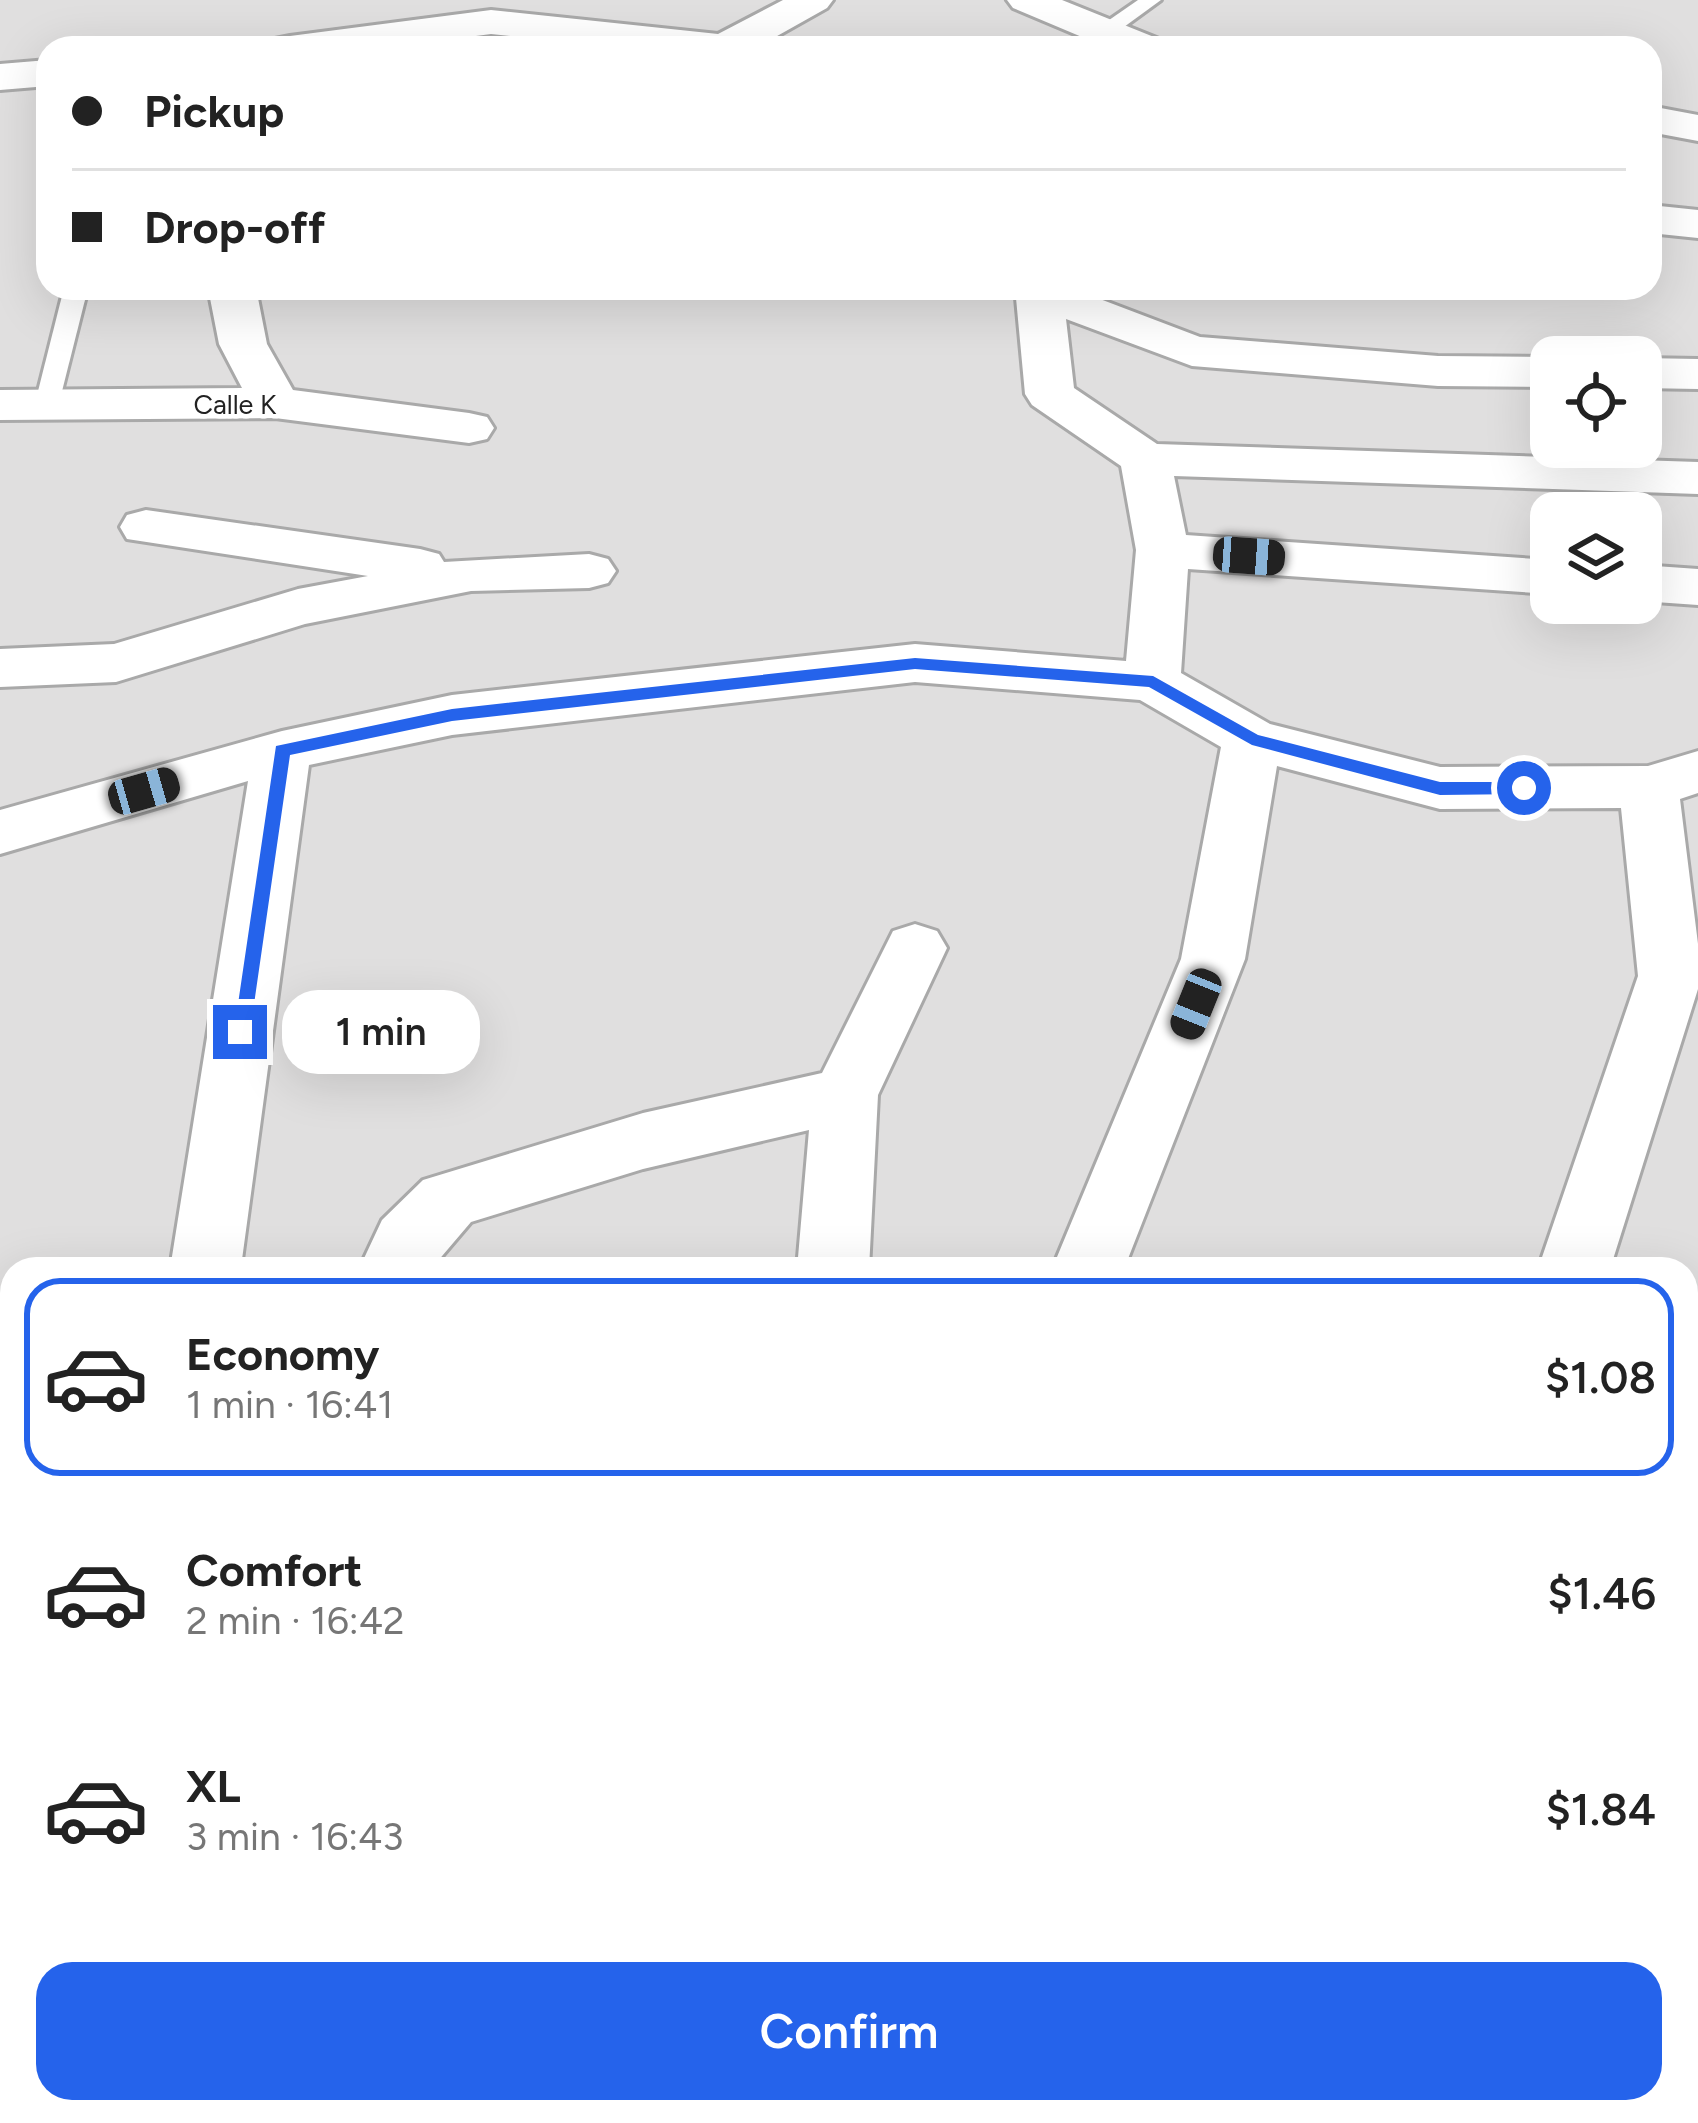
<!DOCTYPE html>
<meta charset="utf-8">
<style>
:root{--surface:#fff;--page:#f6f6f6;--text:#222;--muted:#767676;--line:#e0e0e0;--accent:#2563eb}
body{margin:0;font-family:Figtree,sans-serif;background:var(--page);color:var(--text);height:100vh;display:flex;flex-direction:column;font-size:45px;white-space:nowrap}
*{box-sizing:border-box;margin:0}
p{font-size:39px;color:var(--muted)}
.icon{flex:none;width:66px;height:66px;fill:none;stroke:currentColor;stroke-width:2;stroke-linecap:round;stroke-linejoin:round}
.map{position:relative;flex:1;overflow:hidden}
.sheet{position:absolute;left:0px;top:1257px;width:1698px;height:867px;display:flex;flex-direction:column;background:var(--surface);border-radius:36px 36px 0 0;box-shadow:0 12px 48px #0002}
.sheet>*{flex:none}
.banner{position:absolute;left:36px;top:36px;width:1626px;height:264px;border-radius:36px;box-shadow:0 12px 48px #0002;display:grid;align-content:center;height:264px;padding:0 36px;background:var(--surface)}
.tools{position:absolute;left:1530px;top:336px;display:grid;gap:24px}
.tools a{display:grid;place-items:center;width:132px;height:132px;border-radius:24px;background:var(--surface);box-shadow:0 12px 48px #0002;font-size:60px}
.end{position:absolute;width:54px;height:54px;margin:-27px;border:15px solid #2563eb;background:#fff;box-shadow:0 0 0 6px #fff}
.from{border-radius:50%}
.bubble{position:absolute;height:84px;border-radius:36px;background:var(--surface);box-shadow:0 12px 48px #0002;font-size:39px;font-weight:600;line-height:84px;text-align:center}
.car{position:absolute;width:36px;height:72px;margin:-36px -18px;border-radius:15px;box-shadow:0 0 9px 3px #0007;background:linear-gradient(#222 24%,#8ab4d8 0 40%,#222 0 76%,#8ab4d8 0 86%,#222 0)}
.banner b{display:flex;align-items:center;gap:42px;height:114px;font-size:45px}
.banner b+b{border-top:3px solid var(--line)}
.banner i{width:30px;height:30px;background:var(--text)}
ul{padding:21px 0 0;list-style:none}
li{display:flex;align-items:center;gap:36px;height:198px;margin:0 24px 18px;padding:0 12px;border:6px solid transparent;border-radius:36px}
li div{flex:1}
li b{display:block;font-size:45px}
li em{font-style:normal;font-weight:600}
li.selected{border-color:var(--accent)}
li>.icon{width:108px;height:108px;stroke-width:1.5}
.action{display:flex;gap:24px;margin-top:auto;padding:24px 36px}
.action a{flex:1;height:138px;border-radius:36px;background:var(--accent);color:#fff;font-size:48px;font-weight:600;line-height:138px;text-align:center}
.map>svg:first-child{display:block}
.residential{fill:#e0dfdf;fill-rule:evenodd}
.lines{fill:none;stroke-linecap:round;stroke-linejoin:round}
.lane-casing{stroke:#a9a9a9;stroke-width:6}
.street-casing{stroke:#a9a9a9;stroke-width:6}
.lane{fill:#fff;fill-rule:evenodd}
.street{fill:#fff;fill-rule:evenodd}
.route{fill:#2563eb}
.labels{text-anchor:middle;stroke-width:9;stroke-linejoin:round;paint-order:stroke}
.far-street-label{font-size:27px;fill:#222;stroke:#fff}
</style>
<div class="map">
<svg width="1698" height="2123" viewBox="0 0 1698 2123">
<rect width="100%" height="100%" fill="#f2efe9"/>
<path class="residential" d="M0 0H1698V2123H0ZM48 48H1650V288H48ZM1551 357H1641V447H1551ZM1551 513H1641V603H1551ZM12 1269H1686V2112H12Z"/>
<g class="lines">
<g class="lane-casing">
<g id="lane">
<path d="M1138 0H1161L1113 35H1099V27Z"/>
<path d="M64 288H88L58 407 46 414 34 407Z"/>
</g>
</g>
<g class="street-casing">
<g id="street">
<path d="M783 0H833L827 8 756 48H620L491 34 385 48H269L275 39 290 36 491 10 718 34Z"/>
<path d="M1007 0H1062L1159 39 1165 48H1108L1013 8Z"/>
<path d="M48 60V86L0 90V64Z"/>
<path d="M1650 106 1698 115V141L1650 132Z"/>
<path d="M1650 205 1698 210V238L1650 233Z"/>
<path d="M208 288H256L267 344 293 390 469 413 487 417 494 428 487 439 469 443 275 418 0 420V390L242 388 219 344Z"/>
<path d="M1008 288H1071L1200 337 1438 356 1551 357V387L1438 386 1192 366 1066 319 1074 388 1157 444 1698 462V494L1174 476 1186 535 1551 560V594L1188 569 1181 673 1270 724 1440 767 1648 766 1698 751V793L1680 799 1698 944V989L1610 1269H1538L1638 976 1621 808 1440 809 1277 766 1245 959 1124 1269H1052L1181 959 1221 747 1140 700 915 682 452 735 309 765 241 1267 170 1269 248 781 0 854V810L282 731 452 695 915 644 1126 661 1136 550 1121 466 1032 405 1025 394 1016 298Z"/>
<path d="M1641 358 1698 359V389L1641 388Z"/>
<path d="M146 510 420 549 439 554 444 562 589 554 608 559 616 571 608 583 589 588 471 591 305 624 116 682 0 687V649L114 644 298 589 368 576 127 539 120 527 127 515Z"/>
<path d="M1641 565 1698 569V605L1641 601Z"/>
<path d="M915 924 937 931 947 948 878 1095 869 1269H797L809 1130 643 1169 471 1222 431 1269H359L382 1220 423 1180 643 1113 822 1073 893 931Z"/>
<rect x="0" y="1629" width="12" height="78"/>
<path d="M12 1711V1811L0 1816V1716Z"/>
</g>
</g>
<use href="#lane" class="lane"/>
<use href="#street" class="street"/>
</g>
<path class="route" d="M915 658 1153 676 1258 735 1440 782H1524L1532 788 1524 794 1440 795 1252 745 1149 687 915 669 452 721 290 755 250 1032 247 1038H233L276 746 452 709Z"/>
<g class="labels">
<g class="far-street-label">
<text x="235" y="414">Calle K</text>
</g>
</g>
</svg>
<div class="tools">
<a><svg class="icon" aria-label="locate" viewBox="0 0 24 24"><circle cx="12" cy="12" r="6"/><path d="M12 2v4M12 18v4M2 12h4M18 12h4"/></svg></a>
<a><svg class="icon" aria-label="layers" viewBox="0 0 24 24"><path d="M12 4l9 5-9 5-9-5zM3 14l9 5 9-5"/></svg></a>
</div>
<i class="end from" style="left:1524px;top:788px"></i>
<i class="end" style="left:240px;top:1032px"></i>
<div class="bubble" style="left:282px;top:990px;width:198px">1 min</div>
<i class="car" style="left:1249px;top:556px;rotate:94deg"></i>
<i class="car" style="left:144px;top:791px;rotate:74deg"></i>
<i class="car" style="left:1196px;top:1004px;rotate:202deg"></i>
<div class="banner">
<b><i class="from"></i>Pickup</b>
<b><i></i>Drop-off</b>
</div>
<section class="sheet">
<ul>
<li class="selected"><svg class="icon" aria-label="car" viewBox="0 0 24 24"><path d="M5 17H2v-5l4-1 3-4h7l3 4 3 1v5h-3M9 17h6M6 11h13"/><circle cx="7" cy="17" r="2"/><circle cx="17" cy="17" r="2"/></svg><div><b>Economy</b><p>1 min · 16:41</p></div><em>$1.08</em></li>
<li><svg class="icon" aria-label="car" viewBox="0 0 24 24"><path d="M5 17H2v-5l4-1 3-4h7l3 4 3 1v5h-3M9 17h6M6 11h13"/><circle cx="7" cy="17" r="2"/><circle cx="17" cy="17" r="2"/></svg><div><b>Comfort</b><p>2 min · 16:42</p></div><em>$1.46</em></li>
<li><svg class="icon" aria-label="car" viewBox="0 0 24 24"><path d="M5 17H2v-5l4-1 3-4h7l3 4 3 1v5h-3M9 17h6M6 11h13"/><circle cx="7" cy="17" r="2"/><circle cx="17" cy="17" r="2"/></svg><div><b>XL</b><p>3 min · 16:43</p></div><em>$1.84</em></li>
</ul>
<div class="action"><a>Confirm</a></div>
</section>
</div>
